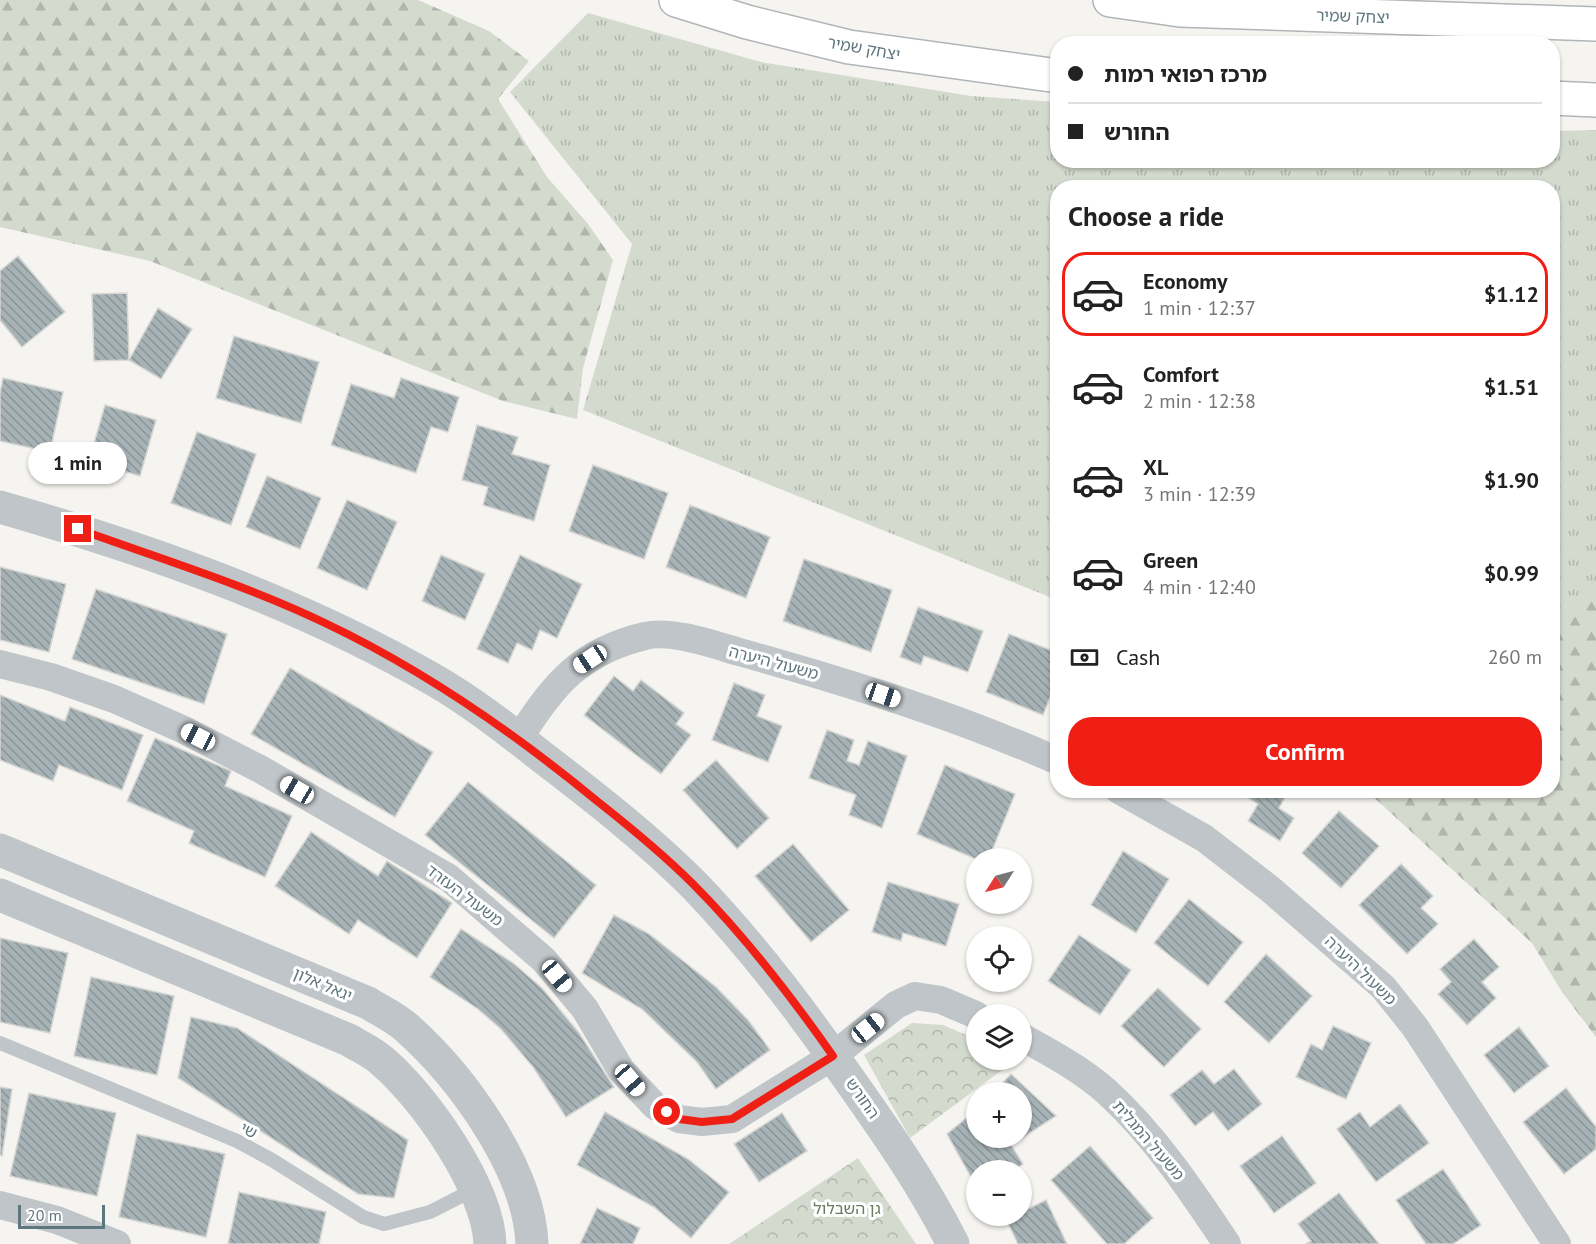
<!DOCTYPE html>
<meta charset="utf-8">
<style>
:root{--surface:#fff;--page:#f6f6f6;--text:#222;--muted:#767676;--line:#e0e0e0;--accent:#f01f16}
body{margin:0;font-family:"PT Sans","Noto Sans Hebrew",sans-serif;background:var(--page);color:var(--text);height:100vh;display:flex;flex-direction:column;font-size:22px;white-space:nowrap}
*{box-sizing:border-box;margin:0}
p{font-size:20px;color:var(--muted)}
.icon{flex:none;width:33px;height:33px;fill:none;stroke:currentColor;stroke-width:2;stroke-linecap:round;stroke-linejoin:round}
.map{position:relative;flex:1;overflow:hidden}
.panel{position:absolute;left:1050px;top:180px;width:510px;height:618px;display:flex;flex-direction:column;background:var(--surface);border-radius:24px;box-shadow:0 2px 4px #0004}
.panel>*{flex:none}
.guide{position:absolute;left:1050px;top:36px;width:510px;height:132px;border-radius:24px;box-shadow:0 2px 4px #0004;display:grid;align-content:center;height:132px;padding:0 18px;background:var(--surface)}
.needle{width:39px;rotate:234deg}
.controls{position:absolute;left:966px;top:848px;display:grid;gap:12px}
.controls a{display:grid;place-items:center;width:66px;height:66px;border-radius:50%;background:var(--surface);box-shadow:0 2px 4px #0004;font-size:30px}
.scale{position:absolute;left:18px;bottom:15px;width:87px;box-sizing:border-box;padding-left:6px;border:3px solid #5e767e;border-top:0;font-size:16px;line-height:21px;white-space:nowrap;color:#5e767e;-webkit-text-stroke:4px #fff;paint-order:stroke}
.end{position:absolute;width:27px;height:27px;margin:-14px;border:8px solid #f01f16;background:#fff;box-shadow:0 0 0 3px #fff}
.from{border-radius:50%}
.bubble{position:absolute;height:42px;border-radius:21px;background:var(--surface);box-shadow:0 2px 4px #0004;font-size:20px;font-weight:700;line-height:42px;text-align:center}
.car{position:absolute;width:18px;height:36px;margin:-18px -9px;border-radius:8px;box-shadow:0 0 4px 2px #0007;background:linear-gradient(#fff 24%,#345 0 40%,#fff 0 76%,#345 0 86%,#fff 0)}
.guide b{display:flex;align-items:center;gap:21px;height:57px;font-size:22px}
.guide b+b{border-top:2px solid var(--line)}
.guide i{width:15px;height:15px;background:var(--text)}
ul{padding:0;list-style:none}
li{display:flex;align-items:center;gap:18px;height:84px;margin:0 12px 9px;padding:0 6px;border:3px solid transparent;border-radius:24px}
li div{flex:1}
li b{display:block;font-size:22px}
li em{font-style:normal;font-weight:700}
li.current{border-color:var(--accent)}
li>.icon{width:54px;height:54px;stroke-width:1.5}
h2{padding:0 18px;font-size:27px;line-height:72px}
.pay{display:flex;align-items:center;gap:15px;height:66px;padding:0 18px;font-size:22px}
.pay p{margin-inline-start:auto}
.primary-button{display:flex;gap:12px;margin-top:auto;padding:12px 18px}
.primary-button a{flex:1;height:69px;border-radius:24px;background:var(--accent);color:#fff;font-size:24px;font-weight:700;line-height:69px;text-align:center}
.map>svg:first-child{display:block}
.grass{fill:url(#grass-tufts)}
.forest{fill:url(#forest-firs)}
.park{fill:url(#park-crowns)}
.building{fill:url(#building-back-hatch);stroke:#d6d6d3;stroke-width:1.5}
.lines{fill:none;stroke-linecap:round;stroke-linejoin:round}
.trunk-casing{stroke:#b0b6b8;stroke-width:36}
.service{stroke:#bfc5c8;stroke-width:14}
.minor{stroke:#bfc5c8;stroke-width:28}
.tertiary{stroke:#bfc5c8;stroke-width:33}
.trunk{stroke:#fff;stroke-width:33}
.route{stroke:#f01f16;stroke-width:8}
.labels{text-anchor:middle;stroke-width:6;stroke-linejoin:round;paint-order:stroke}
.street-label{font-size:16px;fill:#5e767e;stroke:#fff}
.park-label{font-size:16px;fill:#6b7b61;stroke:#fff}
</style>
<div class="map">
<svg width="1596" height="1244" viewBox="0 0 1596 1244">
<defs>
<pattern id="grass-tufts" width="24" height="20" patternUnits="userSpaceOnUse" patternTransform="scale(1.5)"><rect width="24" height="20" fill="#d5dacf"/><path d="M3 7l-1-3M5 7V3M7 7l1-3M15 17l-1-3M17 17v-4M19 17l1-3" fill="none" stroke="#b0b5ad"/></pattern>
<pattern id="forest-firs" width="22" height="20" patternUnits="userSpaceOnUse" patternTransform="scale(1.5)"><rect width="22" height="20" fill="#d5dacf"/><path d="M5 1l3.5 6h-7zM16 11l3.5 6h-7z" fill="#b0b5ad"/></pattern>
<pattern id="park-crowns" width="20" height="18" patternUnits="userSpaceOnUse" patternTransform="scale(1.5)"><rect width="20" height="18" fill="#d5dacf"/><path d="M2 6a3 3 0 1 1 6 0M12 15a3 3 0 1 1 6 0" fill="none" stroke="#b0b5ad"/></pattern>
<pattern id="building-back-hatch" width="6" height="6" patternUnits="userSpaceOnUse" patternTransform="scale(1.5)"><rect width="6" height="6" fill="#a6b2b5"/><path d="M-1 5l2 2M0 0l6 6M5-1l2 2" fill="none" stroke="#8a9598"/></pattern>
</defs>
<rect width="100%" height="100%" fill="#f5f4f0"/>
<path class="grass" d="M588 13 761 62 971 96 1057 102 1058 160H1552L1553 131 1596 130V670H1553L1552 188H1058L1057 600 583 410 632 244 510 92Z"/>
<g class="forest">
<path d="M0 0H418L489 31 529 61 498 99 547 177 588 224 613 260 583 368 577 419 503 401 150 261 0 227Z"/>
<path d="M1596 598V1037L1562 992 1532 943 1367 791 1552 790 1553 623Z"/>
</g>
<g class="park">
<path d="M912 1023 943 1025 976 1039V1059H1017L910 1138 864 1055Z"/>
<path d="M858 1158 916 1244H729Z"/>
</g>
<g class="building">
<path d="M18 256 65 312 22 347 0 320V271Z"/>
<path d="M127 293 129 360 94 361 92 294Z"/>
<path d="M158 308 192 329 161 379 129 360Z"/>
<path d="M234 336 319 362 301 423 216 398Z"/>
<path d="M3 378 63 392 50 452 0 441V393Z"/>
<path d="M401 378 459 397 448 432 431 427 416 473 331 445 351 384 394 398Z"/>
<path d="M105 405 156 420 140 476 89 461Z"/>
<path d="M477 425 518 437 512 454 550 465 534 521 483 505 488 487 462 480Z"/>
<path d="M197 432 256 454 231 525 171 503Z"/>
<path d="M593 465 668 493 644 559 569 531Z"/>
<path d="M267 476 321 498 300 549 246 527Z"/>
<path d="M347 500 397 522 367 590 317 568Z"/>
<path d="M690 505 770 537 746 598 666 567Z"/>
<path d="M441 555 485 574 465 620 422 601Z"/>
<path d="M520 555 582 584 557 638 540 630 532 650 517 643 508 663 477 649Z"/>
<path d="M804 559 892 590 871 652 783 621Z"/>
<path d="M0 567 66 584 49 652 0 640Z"/>
<path d="M96 589 227 634 204 704 72 659Z"/>
<path d="M918 607 983 631 968 672 924 656 921 665 900 657Z"/>
<path d="M1009 634 1058 653V677L1043 715 986 692Z"/>
<path d="M290 668 433 752 395 817 251 734Z"/>
<path d="M614 676 633 691 641 680 684 713 676 724 691 735 661 774 584 715Z"/>
<path d="M734 683 765 695 757 716 782 726 768 762 712 740Z"/>
<path d="M0 695 65 721 70 707 143 735 122 790 59 765 53 781 0 760Z"/>
<path d="M827 730 854 740 847 761 859 765 868 741 907 756 882 828 849 815 856 795 809 778Z"/>
<path d="M155 738 231 771 225 786 292 816 265 877 189 843 194 831 127 801Z"/>
<path d="M716 760 769 818 737 849 683 790Z"/>
<path d="M945 765 1015 794 989 858 976 859 917 834Z"/>
<path d="M468 782 596 885 554 938 425 835Z"/>
<path d="M1236 790H1289L1279 808 1294 818 1280 841 1248 821 1258 804Z"/>
<path d="M1339 811 1379 846 1341 888 1302 853Z"/>
<path d="M311 832 378 876 387 861 452 903 417 958 358 920 349 934 275 886Z"/>
<path d="M793 844 849 910 811 942 755 876Z"/>
<path d="M1123 851 1169 879 1136 933 1091 905Z"/>
<path d="M1401 864 1433 896 1421 908 1438 924 1407 954 1359 905Z"/>
<path d="M888 882 959 904 946 946 903 933 901 941 872 932Z"/>
<path d="M1189 899 1243 942 1208 986 1154 943Z"/>
<path d="M614 915 649 934 716 987 748 1020 770 1050 716 1089 697 1062 642 1009 582 973Z"/>
<path d="M461 929 513 963 542 988 579 1033 614 1087 566 1117 533 1067 501 1029 478 1009 430 977Z"/>
<path d="M1079 935 1131 970 1100 1015 1048 981Z"/>
<path d="M0 938 68 953 50 1033 0 1022Z"/>
<path d="M1474 939 1499 967 1482 982 1496 998 1467 1025 1438 994 1451 982 1440 969Z"/>
<path d="M1266 954 1312 996 1269 1043 1224 1002Z"/>
<path d="M91 977 174 996 157 1075 74 1056Z"/>
<path d="M1158 988 1201 1029 1164 1067 1121 1026Z"/>
<path d="M191 1017 237 1028 408 1140 394 1198 358 1194 178 1078Z"/>
<path d="M1333 1026 1371 1043 1346 1099 1296 1077 1311 1044 1322 1050Z"/>
<path d="M1519 1027 1549 1066 1514 1093 1484 1055Z"/>
<path d="M1234 1069 1262 1104 1228 1131 1213 1112 1195 1126 1170 1095 1202 1070 1214 1084Z"/>
<path d="M1011 1074 1056 1116 1011 1145 1023 1164 1014 1170H976V1186L947 1134 976 1110V1137H1022V1092H994Z"/>
<path d="M0 1087 12 1089 2 1156 0 1155Z"/>
<path d="M1566 1088 1596 1127V1149L1564 1174 1523 1122Z"/>
<path d="M29 1093 116 1113 97 1196 10 1176Z"/>
<path d="M1400 1104 1429 1143 1376 1182 1337 1129 1360 1112 1370 1127Z"/>
<path d="M605 1112 688 1159 729 1192 691 1238 654 1207 577 1165Z"/>
<path d="M782 1113 807 1151 759 1182 734 1144Z"/>
<path d="M137 1134 225 1154 206 1237 119 1217Z"/>
<path d="M1282 1136 1316 1183 1274 1213 1240 1166Z"/>
<path d="M1090 1146 1153 1218 1124 1244H1107L1051 1180Z"/>
<path d="M1443 1169 1481 1225 1453 1244H1426L1396 1200Z"/>
<path d="M239 1192 326 1212 319 1244H228Z"/>
<path d="M1339 1193 1379 1244H1306L1311 1241 1298 1224Z"/>
<path d="M1046 1200 1067 1244H1018L1006 1219 1022 1215V1212Z"/>
<path d="M597 1208 640 1228 633 1244H580Z"/>
</g>
<g class="lines">
<g class="trunk-casing">
<g id="trunk">
<path d="M676 0 747 22 849 47 1058 76"/>
<path d="M1110 0 1180 10 1596 24"/>
<path d="M1552 98 1596 100"/>
</g>
</g>
<path class="service" d="M0 1043 237 1141 272 1160 363 1217 384 1224 430 1212 475 1189"/>
<g class="minor">
<path d="M0 664 51 677 114 699 182 729 260 769 449 878 544 960 585 1009 621 1070 655 1106 679 1119 702 1122 732 1119 833 1056 896 1005 915 996 941 1000 976 1015"/>
<path d="M519 739C552 685 581 651 645 636 672 629 717 646 743 653 850 683 956 716 1058 761"/>
<path d="M1119 790 1204 838 1270 889 1383 987 1415 1027 1557 1244"/>
<path d="M1022 1037C1051 1053 1081 1069 1107 1092 1155 1136 1191 1190 1227 1244"/>
<path d="M0 1205 57 1220 117 1244"/>
</g>
<g class="tertiary">
<path d="M0 507C150 550 298 602 434 680 474 703 510 732 546 760 597 799 649 840 694 885 748 941 795 1002 839 1065 880 1123 921 1180 953 1244"/>
<path d="M0 850 368 1003C381 1011 396 1018 407 1028 462 1077 529 1169 532 1244"/>
<path d="M0 895 349 1040C360 1047 372 1052 381 1060 424 1096 488 1187 490 1244"/>
</g>
<use href="#trunk" class="trunk"/>
</g>
<g class="lines">
<path class="route" d="M78 529C161 559 246 585 325 623 424 670 512 731 597 801 630 827 663 854 693 884 746 937 791 996 833 1056L732 1119 702 1122 679 1119 667 1112"/>
</g>
<g class="labels">
<g class="street-label">
<text transform="translate(1353 16) rotate(2)" y="6">יצחק שמיר</text>
<text transform="translate(864 48) rotate(10)" y="6">יצחק שמיר</text>
<text transform="translate(774 662) rotate(15)" y="6">משעול היערה</text>
<text transform="translate(465 895) rotate(37)" y="6">משעול העזרד</text>
<text transform="translate(1361 970) rotate(44)" y="6">משעול היערה</text>
<text transform="translate(323 984) rotate(23)" y="6">יגאל אלון</text>
<text transform="translate(863 1098) rotate(55)" y="6">החורש</text>
<text transform="translate(249 1130) rotate(26)" y="6">שי</text>
<text transform="translate(1149 1140) rotate(49)" y="6">משעול המגלית</text>
</g>
<g class="park-label">
<text x="847" y="1214">גן השבלול</text>
</g>
</g>
</svg>
<div class="controls">
<a><svg class="needle" viewBox="-14 -14 28 28"><path d="M0-13l5 13h-10z" fill="#e53935"/><path d="M0 13l5-13h-10z" fill="#767676"/></svg></a>
<a><svg class="icon" aria-label="locate" viewBox="0 0 24 24"><circle cx="12" cy="12" r="6"/><path d="M12 2v4M12 18v4M2 12h4M18 12h4"/></svg></a>
<a><svg class="icon" aria-label="layers" viewBox="0 0 24 24"><path d="M12 4l9 5-9 5-9-5zM3 14l9 5 9-5"/></svg></a>
<a>+</a>
<a>−</a>
</div>
<div class="scale">20 m</div>
<i class="end from" style="left:667px;top:1112px"></i>
<i class="end" style="left:78px;top:529px"></i>
<div class="bubble" style="left:28px;top:442px;width:99px">1 min</div>
<i class="car" style="left:590px;top:659px;rotate:237deg"></i>
<i class="car" style="left:883px;top:695px;rotate:109deg"></i>
<i class="car" style="left:198px;top:737px;rotate:297deg"></i>
<i class="car" style="left:297px;top:790px;rotate:300deg"></i>
<i class="car" style="left:557px;top:976px;rotate:140deg"></i>
<i class="car" style="left:868px;top:1028px;rotate:51deg"></i>
<i class="car" style="left:630px;top:1080px;rotate:139deg"></i>
<div class="guide">
<b><i class="from"></i>מרכז רפואי רמות</b>
<b><i></i>החורש</b>
</div>
<section class="panel">
<h2>Choose a ride</h2>
<ul>
<li class="current"><svg class="icon" aria-label="car" viewBox="0 0 24 24"><path d="M5 17H2v-5l4-1 3-4h7l3 4 3 1v5h-3M9 17h6M6 11h13"/><circle cx="7" cy="17" r="2"/><circle cx="17" cy="17" r="2"/></svg><div><b>Economy</b><p>1 min · 12:37</p></div><em>$1.12</em></li>
<li><svg class="icon" aria-label="car" viewBox="0 0 24 24"><path d="M5 17H2v-5l4-1 3-4h7l3 4 3 1v5h-3M9 17h6M6 11h13"/><circle cx="7" cy="17" r="2"/><circle cx="17" cy="17" r="2"/></svg><div><b>Comfort</b><p>2 min · 12:38</p></div><em>$1.51</em></li>
<li><svg class="icon" aria-label="car" viewBox="0 0 24 24"><path d="M5 17H2v-5l4-1 3-4h7l3 4 3 1v5h-3M9 17h6M6 11h13"/><circle cx="7" cy="17" r="2"/><circle cx="17" cy="17" r="2"/></svg><div><b>XL</b><p>3 min · 12:39</p></div><em>$1.90</em></li>
<li><svg class="icon" aria-label="car" viewBox="0 0 24 24"><path d="M5 17H2v-5l4-1 3-4h7l3 4 3 1v5h-3M9 17h6M6 11h13"/><circle cx="7" cy="17" r="2"/><circle cx="17" cy="17" r="2"/></svg><div><b>Green</b><p>4 min · 12:40</p></div><em>$0.99</em></li>
</ul>
<div class="pay"><svg class="icon" aria-label="cash" viewBox="0 0 24 24"><path d="M3 7h18v10H3z"/><circle cx="12" cy="12" r="2"/></svg>Cash<p>260 m</p></div>
<div class="primary-button"><a>Confirm</a></div>
</section>
</div>
